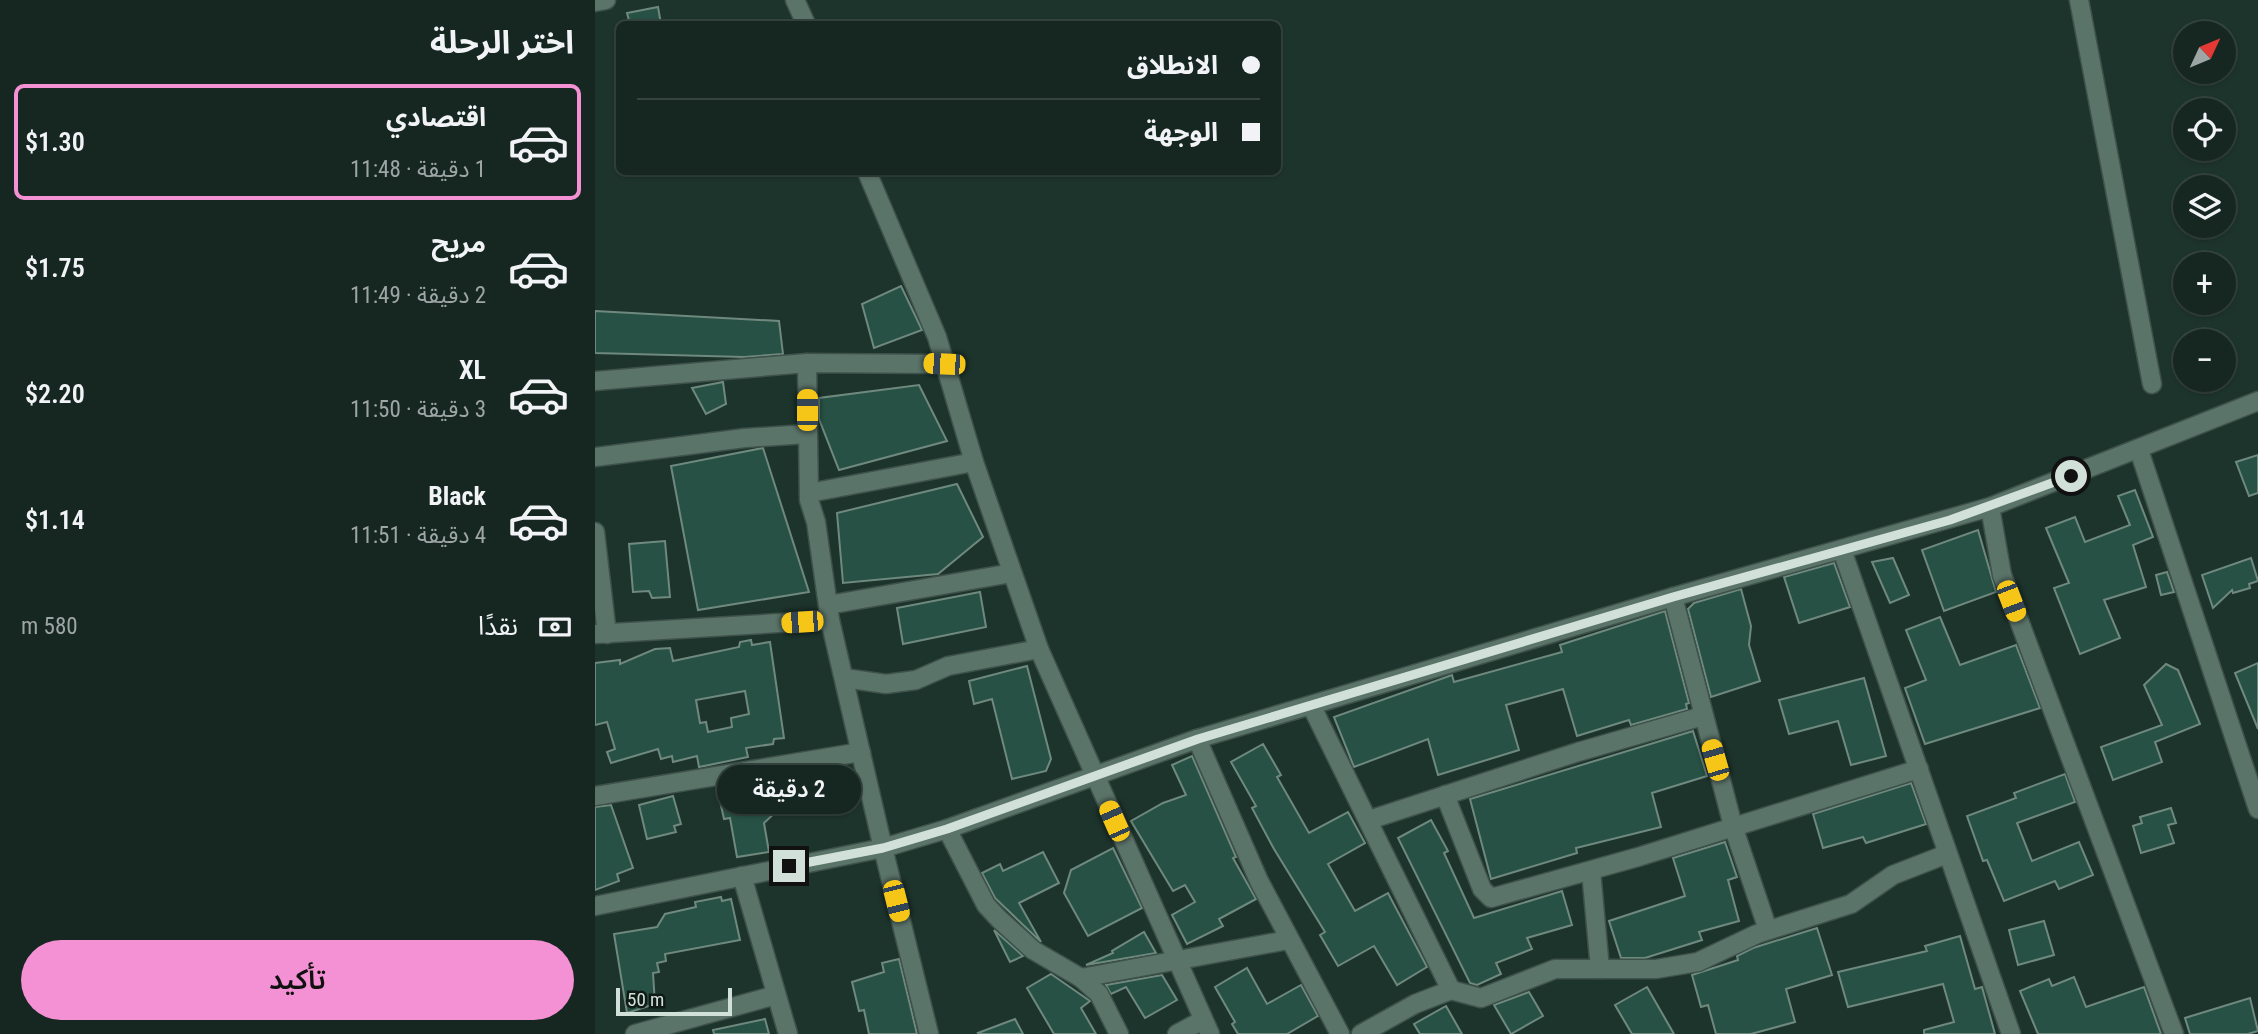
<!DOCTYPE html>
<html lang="ar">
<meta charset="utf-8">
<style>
:root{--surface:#162721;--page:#1f2f2a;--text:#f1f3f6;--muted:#9ea5a5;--line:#35443f;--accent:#f491d4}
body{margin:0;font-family:"Roboto Condensed","Noto Sans Arabic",sans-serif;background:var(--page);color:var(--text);direction:rtl;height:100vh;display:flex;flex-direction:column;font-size:26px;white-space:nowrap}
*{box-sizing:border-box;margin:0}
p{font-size:23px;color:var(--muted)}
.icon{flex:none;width:38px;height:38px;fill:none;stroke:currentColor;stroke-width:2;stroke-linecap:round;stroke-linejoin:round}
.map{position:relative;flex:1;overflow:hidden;direction:ltr}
.drawer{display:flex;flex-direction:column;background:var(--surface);width:595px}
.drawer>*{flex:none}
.top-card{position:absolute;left:21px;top:21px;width:665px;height:154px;border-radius:10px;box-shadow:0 2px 5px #0004,0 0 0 2px var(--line);direction:rtl;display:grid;align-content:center;height:154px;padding:0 21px;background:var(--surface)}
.needle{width:46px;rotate:46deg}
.controls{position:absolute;left:1578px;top:21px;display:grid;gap:14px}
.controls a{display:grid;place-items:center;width:63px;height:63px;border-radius:50%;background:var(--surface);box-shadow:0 2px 5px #0004,0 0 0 2px var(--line);font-size:35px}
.scale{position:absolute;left:21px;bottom:18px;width:116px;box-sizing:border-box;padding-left:7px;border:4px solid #d2e0da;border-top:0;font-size:19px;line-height:24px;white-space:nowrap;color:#d2e0da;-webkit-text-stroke:5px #0f1915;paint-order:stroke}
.end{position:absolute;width:32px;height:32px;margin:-16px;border:9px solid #d2e0da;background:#111;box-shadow:0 0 0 4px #111}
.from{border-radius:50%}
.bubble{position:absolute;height:49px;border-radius:24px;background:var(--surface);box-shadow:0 2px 5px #0004,0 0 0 2px var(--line);font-size:23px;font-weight:600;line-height:49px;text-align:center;direction:rtl}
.car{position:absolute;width:21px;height:42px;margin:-21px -10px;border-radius:9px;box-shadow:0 0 5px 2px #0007;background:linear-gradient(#f5c518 24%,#345 0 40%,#f5c518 0 76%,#345 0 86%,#f5c518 0)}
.top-card b{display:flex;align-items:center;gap:24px;height:66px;font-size:26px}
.top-card b+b{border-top:2px solid var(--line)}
.top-card i{width:18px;height:18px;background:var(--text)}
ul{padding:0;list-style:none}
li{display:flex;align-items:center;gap:21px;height:116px;margin:0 14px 10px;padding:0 7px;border:4px solid transparent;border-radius:10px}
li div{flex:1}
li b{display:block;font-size:26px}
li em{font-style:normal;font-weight:600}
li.on{border-color:var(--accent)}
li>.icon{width:63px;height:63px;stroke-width:1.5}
h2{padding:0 21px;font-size:32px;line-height:84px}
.pay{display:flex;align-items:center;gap:18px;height:77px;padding:0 21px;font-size:26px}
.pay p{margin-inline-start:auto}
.cta{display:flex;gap:14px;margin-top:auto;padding:14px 21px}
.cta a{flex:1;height:80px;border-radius:42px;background:var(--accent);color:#111;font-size:28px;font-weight:600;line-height:80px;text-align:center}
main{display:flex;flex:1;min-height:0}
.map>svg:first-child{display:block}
.building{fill:#275144;stroke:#6f897f;stroke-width:2;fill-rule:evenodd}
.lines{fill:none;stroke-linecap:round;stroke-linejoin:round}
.minor-casing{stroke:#3e524b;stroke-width:21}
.minor{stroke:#5b746a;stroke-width:18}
.route{stroke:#d2e0da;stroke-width:9}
</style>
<main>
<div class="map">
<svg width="1663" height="1034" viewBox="0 0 1663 1034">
<rect width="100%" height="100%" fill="#1d342c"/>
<g class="building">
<path d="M63 7 66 24H35L32 13Z"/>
<path d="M306 286 327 330 279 348 267 304Z"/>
<path d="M0 311 184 321 188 354 149 357 0 353Z"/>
<path d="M128 382 131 404 111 414 97 388Z"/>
<path d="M324 385 352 441 244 470 224 419V398Z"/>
<path d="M168 448 214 592 103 610 76 466Z"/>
<path d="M1663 455V493L1654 496 1641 462Z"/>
<path d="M362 484 388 537 343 574 248 583 242 513Z"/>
<path d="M1540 490 1558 537 1538 545 1551 587 1509 600 1525 638 1485 654 1459 588 1474 583 1451 528 1480 517 1490 542 1535 525 1523 496Z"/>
<path d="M1383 530 1401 592 1349 611 1327 550Z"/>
<path d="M70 541 75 597 57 598 54 591 38 592 34 544Z"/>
<path d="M1298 558 1314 595 1295 603 1277 562Z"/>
<path d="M1656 558 1663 581 1654 584 1655 588 1638 593 1637 590 1618 608 1607 575Z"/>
<path d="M1239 563 1255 607 1204 623 1189 577Z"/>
<path d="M1572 572 1579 592 1566 595 1561 575Z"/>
<path d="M1146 589 1156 626 1154 645 1165 681 1116 697 1093 609 1099 603Z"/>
<path d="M385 592 391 627 308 644 302 608Z"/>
<path d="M1070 611 1094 703 1091 704 1092 709 1036 725 1034 720 982 736 968 689 911 705 924 750 843 775 833 739 759 767 739 717 857 675 859 682 967 652 965 645Z"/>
<path d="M1345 617 1365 665 1421 645 1445 708 1330 744 1310 688 1331 680 1311 630Z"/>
<path d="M156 640 157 645 175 642 189 738 179 739 178 744 151 748 153 757 104 767 102 756 78 762 77 756 66 759 63 749 16 763 12 752 20 749 12 722 0 725V663L25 660V664L60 649 75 648 78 661 144 647 145 642ZM150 691 154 714 136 718 137 727 113 732 111 722 105 723 101 700Z"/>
<path d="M1663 663V729L1640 673Z"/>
<path d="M1571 664 1583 670 1605 724 1560 742 1567 762 1518 780 1506 747 1567 725 1549 685Z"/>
<path d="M432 666 456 759 451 771 417 779 397 699 379 704 374 681Z"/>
<path d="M1269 678 1291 756 1256 765 1243 721 1194 734 1184 700Z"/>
<path d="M1098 731 1112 776 1057 793 1066 827 981 848 982 853 896 879 875 799Z"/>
<path d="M668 744 686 775 682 777 714 833 753 812 770 843 733 864 760 911 793 893 832 967 802 985 779 946 743 966 725 935 730 932 679 849 657 808 661 806 636 762Z"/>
<path d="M597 756 641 857 638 858 661 899 624 919 628 926 592 944 577 915 600 902 590 885 578 891 536 821 568 803 591 795 577 765Z"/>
<path d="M1470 774 1480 802 1422 823 1437 861 1484 842 1498 875 1464 889 1460 881 1409 901 1392 860 1388 861 1372 816 1421 798 1419 793Z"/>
<path d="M207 779 211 801 186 807 169 823 174 852 142 857 135 818 129 819 123 792Z"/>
<path d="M1316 783 1331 824 1271 843 1268 837 1228 848 1218 814Z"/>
<path d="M78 796 86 824 79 826 81 832 52 839 44 805Z"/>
<path d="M16 805 38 868 22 874 24 881 0 890V807Z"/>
<path d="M1576 808 1581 823 1573 825 1579 843 1546 853 1538 826 1547 823 1545 817Z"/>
<path d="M836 820 853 851 849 853 879 918 967 891 977 925 932 938 937 949 901 963 906 974 882 985 875 983 803 838Z"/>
<path d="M1130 842 1142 877 1133 880 1144 921 1104 932 1107 940 1050 958H1026L1014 921 1090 896 1078 858Z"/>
<path d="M518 848 547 908 493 936 469 893 476 870Z"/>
<path d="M448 852 464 883 424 903 446 942 400 898 387 873 405 864 408 871Z"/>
<path d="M126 897 127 901 136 899 145 940 70 954 71 961 62 963 64 972 58 973 60 1004 32 1013 19 934 62 927 70 914 101 907 100 902Z"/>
<path d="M1449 921 1459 955 1423 965 1414 930Z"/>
<path d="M1222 928 1237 975 1191 989 1200 1022 1156 1034H1121L1113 1005 1106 1007 1097 975 1143 960 1142 956 1158 948Z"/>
<path d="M399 930 428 956 415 962Z"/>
<path d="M549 932 561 953 491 965 518 953 517 951Z"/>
<path d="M1365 936 1380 989 1387 987 1400 1034H1329V1030L1359 1022 1348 984 1253 1007 1243 972 1332 951 1330 946Z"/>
<path d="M304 959 322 1034H274L269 1010 264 1011 257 982 289 972 287 963Z"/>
<path d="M652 968 672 1004 706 985 723 1016 692 1034H643L637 1024 640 1022 620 987Z"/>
<path d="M456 974 495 1001 486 1008 501 1034H459L432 988Z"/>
<path d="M567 975 582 1000 550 1018 531 987 516 994 511 985Z"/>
<path d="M1479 977 1491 1007 1549 987 1566 1034H1443L1425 991 1454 979 1457 986Z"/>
<path d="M1052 987 1079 1034H1037L1020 1005Z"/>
<path d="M934 992 948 1016 916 1034 899 1005Z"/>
<path d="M1655 998 1663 1031 1653 1034H1595L1590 1018Z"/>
<path d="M851 1006 867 1034H825L819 1024Z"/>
<path d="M170 1019 174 1034H119L118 1030Z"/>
<path d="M420 1019 428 1034H384L383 1033Z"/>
</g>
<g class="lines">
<g class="minor-casing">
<g id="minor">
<path d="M200 0 211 24"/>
<path d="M1484 0 1557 384"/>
<path d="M0 2 11 0"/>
<path d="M272 172 342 337 379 462 444 649 615 1034"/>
<path d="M212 363 214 500 221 522 235 620 288 848 352 829 602 739 1078 597 1395 507 1663 401"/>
<path d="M0 381 212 363 350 364"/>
<path d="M1544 450 1663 809"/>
<path d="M0 457 150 438 212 434"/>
<path d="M214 493 379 462"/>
<path d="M1395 507 1407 575 1579 1034"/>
<path d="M0 532 12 634"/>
<path d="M1247 550 1416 1034"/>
<path d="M1078 597 1138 826 1173 930"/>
<path d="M233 605 417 573"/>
<path d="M0 634 235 620"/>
<path d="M249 678 291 684 321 680 353 666 444 649"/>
<path d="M717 707 856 990"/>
<path d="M602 739 664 881 745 1034"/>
<path d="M850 795 887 889 896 898 1043 857 1324 769"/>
<path d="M0 796 266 752"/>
<path d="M774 820 983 752 1108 716"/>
<path d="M352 829 391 905 404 919 438 950 486 978 504 994 524 1034"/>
<path d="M996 871 1005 969"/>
<path d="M147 876 193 1034"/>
<path d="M0 906 288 848 334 1034"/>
<path d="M486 978 693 940"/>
<path d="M40 1034 181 995"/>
<path d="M582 1034 608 1020"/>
<path d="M766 1034 820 1004 856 990 886 998 960 969H1061L1103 962 1162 934 1256 904 1298 875 1352 854"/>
</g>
</g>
<use href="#minor" class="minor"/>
</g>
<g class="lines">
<path class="route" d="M194 866 288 848 352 829 603 739 1078 597 1355 520 1476 476"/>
</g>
</svg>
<div class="controls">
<a><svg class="needle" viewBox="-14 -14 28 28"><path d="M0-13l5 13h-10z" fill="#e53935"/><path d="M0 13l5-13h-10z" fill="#9ea5a5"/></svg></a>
<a><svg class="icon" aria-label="locate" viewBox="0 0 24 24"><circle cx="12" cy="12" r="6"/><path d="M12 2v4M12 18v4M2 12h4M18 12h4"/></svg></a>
<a><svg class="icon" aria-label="layers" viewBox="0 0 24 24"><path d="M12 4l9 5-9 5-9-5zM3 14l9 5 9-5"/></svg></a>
<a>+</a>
<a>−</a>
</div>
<div class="scale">50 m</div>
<i class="end from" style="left:1476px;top:476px"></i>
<i class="end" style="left:194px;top:866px"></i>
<div class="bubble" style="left:122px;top:765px;width:144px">2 دقيقة</div>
<i class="car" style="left:349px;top:364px;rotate:272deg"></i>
<i class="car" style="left:212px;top:410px;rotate:0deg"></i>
<i class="car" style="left:1416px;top:601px;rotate:159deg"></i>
<i class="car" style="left:207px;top:622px;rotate:266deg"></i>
<i class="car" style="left:1120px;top:760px;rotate:344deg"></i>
<i class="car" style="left:519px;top:821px;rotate:336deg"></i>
<i class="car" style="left:301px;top:901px;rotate:166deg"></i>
<div class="top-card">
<b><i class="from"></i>الانطلاق</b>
<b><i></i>الوجهة</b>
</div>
</div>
<section class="drawer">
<h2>اختر الرحلة</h2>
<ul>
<li class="on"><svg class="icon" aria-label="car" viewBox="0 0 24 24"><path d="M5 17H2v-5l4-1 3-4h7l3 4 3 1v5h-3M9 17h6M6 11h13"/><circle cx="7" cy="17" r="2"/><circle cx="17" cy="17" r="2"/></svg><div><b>اقتصادي</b><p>1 دقيقة · 11:48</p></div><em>$1.30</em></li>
<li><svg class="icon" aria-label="car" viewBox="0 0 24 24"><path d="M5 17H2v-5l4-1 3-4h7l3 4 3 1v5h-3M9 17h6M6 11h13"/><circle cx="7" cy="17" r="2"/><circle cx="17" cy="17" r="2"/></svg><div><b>مريح</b><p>2 دقيقة · 11:49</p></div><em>$1.75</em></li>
<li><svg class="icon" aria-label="car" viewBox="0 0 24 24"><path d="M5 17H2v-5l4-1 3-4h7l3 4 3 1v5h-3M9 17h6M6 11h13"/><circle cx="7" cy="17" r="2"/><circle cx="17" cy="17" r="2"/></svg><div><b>XL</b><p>3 دقيقة · 11:50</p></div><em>$2.20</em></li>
<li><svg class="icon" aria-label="car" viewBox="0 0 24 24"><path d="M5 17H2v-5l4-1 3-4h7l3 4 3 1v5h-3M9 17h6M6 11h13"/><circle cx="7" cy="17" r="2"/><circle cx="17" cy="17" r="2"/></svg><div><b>Black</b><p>4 دقيقة · 11:51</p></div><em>$1.14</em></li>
</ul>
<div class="pay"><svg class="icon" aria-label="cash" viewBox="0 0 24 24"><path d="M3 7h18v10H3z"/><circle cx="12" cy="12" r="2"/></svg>نقدًا<p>580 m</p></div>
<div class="cta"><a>تأكيد</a></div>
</section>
</main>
